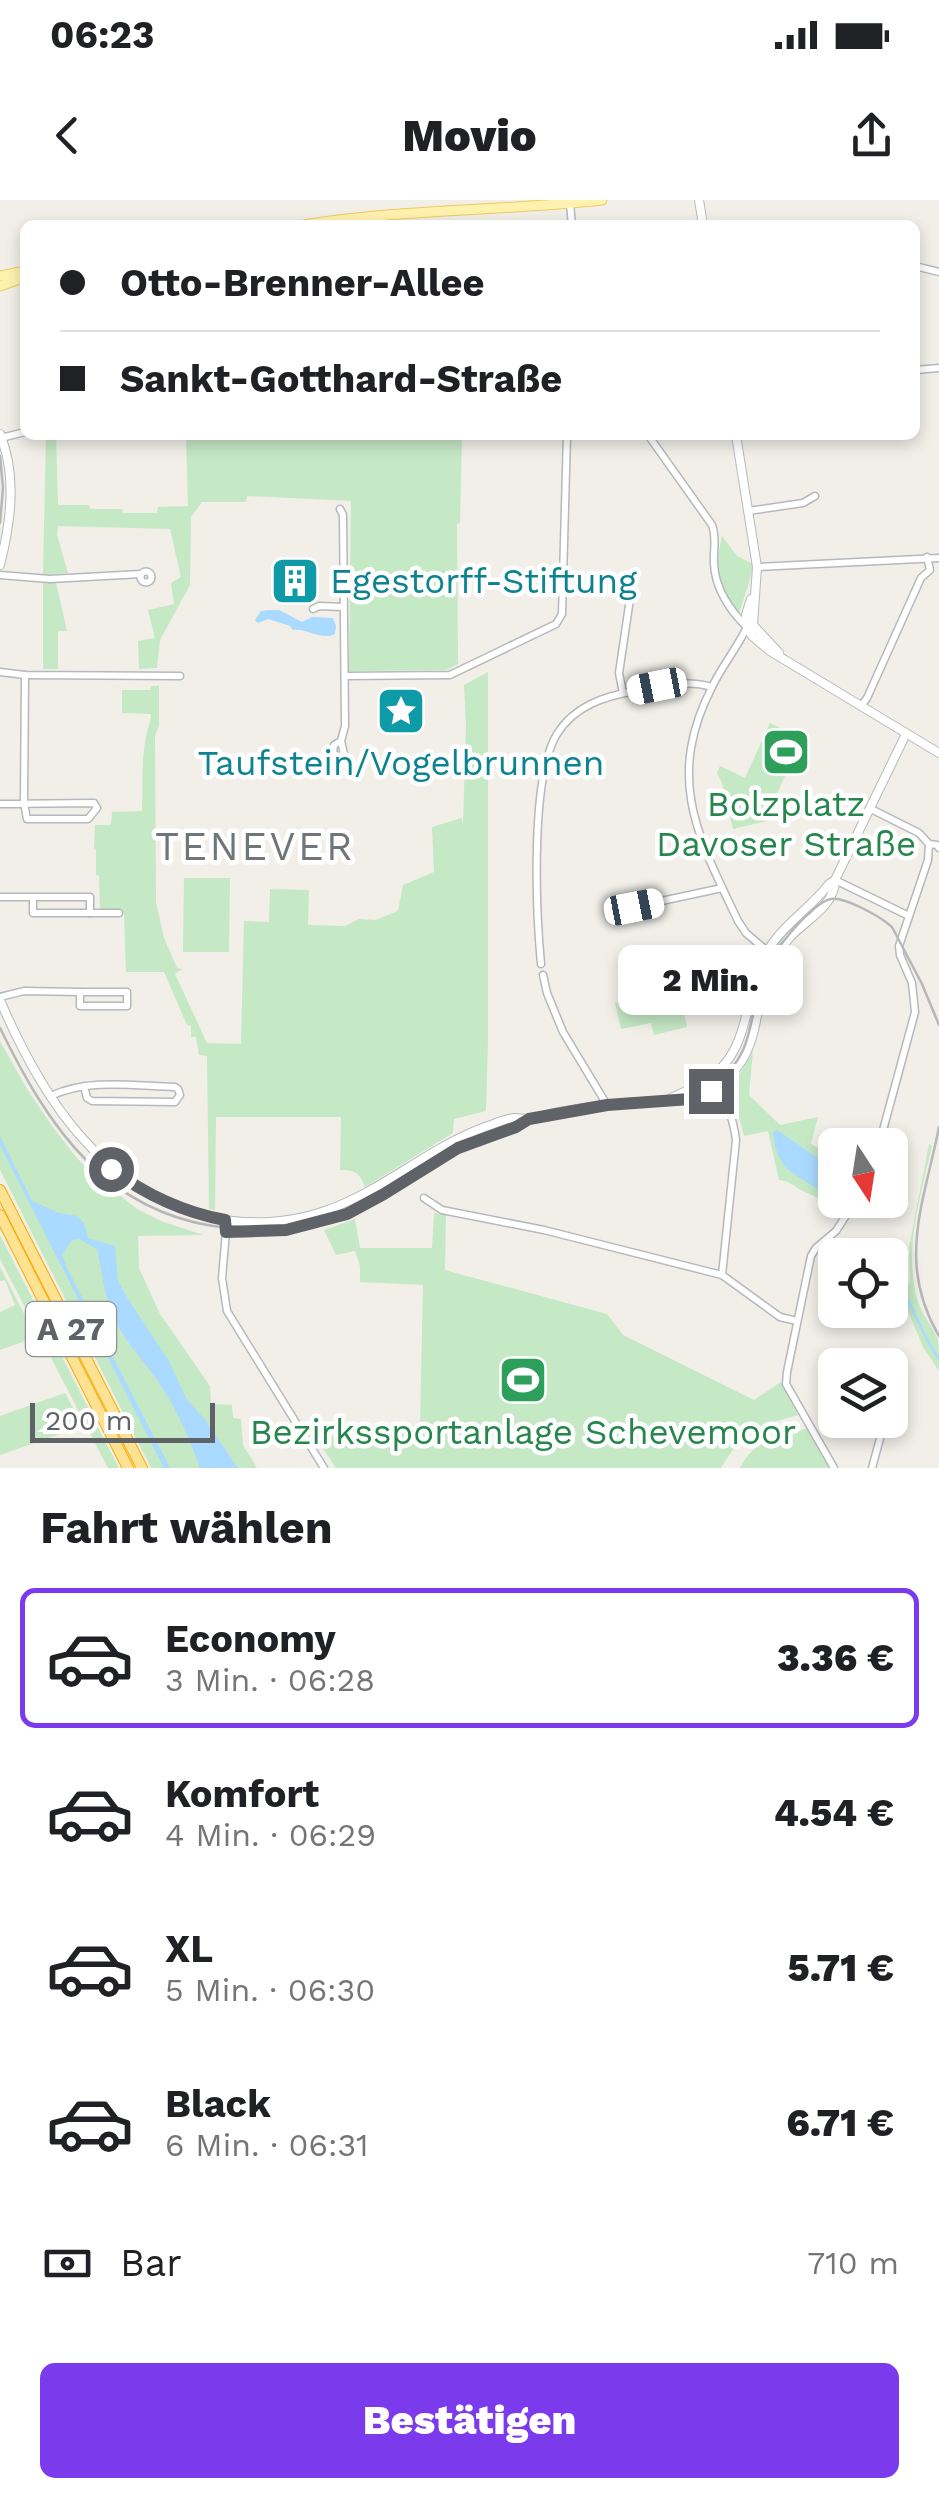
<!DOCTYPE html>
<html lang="de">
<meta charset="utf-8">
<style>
:root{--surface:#fff;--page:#f2f2f2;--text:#202124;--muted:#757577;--line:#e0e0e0;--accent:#7c3aed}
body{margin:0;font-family:"Work Sans",sans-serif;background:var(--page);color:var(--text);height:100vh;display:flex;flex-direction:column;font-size:38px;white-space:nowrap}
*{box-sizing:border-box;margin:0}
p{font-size:32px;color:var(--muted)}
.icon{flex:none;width:55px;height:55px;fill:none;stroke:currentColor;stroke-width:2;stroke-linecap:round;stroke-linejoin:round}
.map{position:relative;height:1268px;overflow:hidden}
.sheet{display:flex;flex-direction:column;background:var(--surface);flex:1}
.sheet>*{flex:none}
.guide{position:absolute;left:20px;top:20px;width:900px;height:220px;border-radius:15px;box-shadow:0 5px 15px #0003;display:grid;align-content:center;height:220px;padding:0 40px;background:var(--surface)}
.needle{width:65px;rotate:168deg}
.fabs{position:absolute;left:818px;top:928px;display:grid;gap:20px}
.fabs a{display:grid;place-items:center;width:90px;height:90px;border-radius:15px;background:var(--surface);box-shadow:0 5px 15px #0003;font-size:50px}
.scale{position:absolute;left:30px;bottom:25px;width:185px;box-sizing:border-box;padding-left:10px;border:5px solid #5f6368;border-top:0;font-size:28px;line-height:35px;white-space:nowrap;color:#5f6368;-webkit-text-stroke:8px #fff;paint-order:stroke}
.end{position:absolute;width:45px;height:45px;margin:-22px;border:12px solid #5f6368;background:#fff;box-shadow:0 0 0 5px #fff}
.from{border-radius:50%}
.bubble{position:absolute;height:70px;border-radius:15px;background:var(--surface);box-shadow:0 5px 15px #0003;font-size:32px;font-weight:800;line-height:70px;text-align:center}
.car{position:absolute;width:30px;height:60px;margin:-30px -15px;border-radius:12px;box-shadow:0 0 8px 2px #0007;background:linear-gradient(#fff 24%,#345 0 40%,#fff 0 76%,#345 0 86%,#fff 0)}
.guide b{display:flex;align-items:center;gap:35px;height:95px;font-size:38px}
.guide b+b{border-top:2px solid var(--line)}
.guide i{width:25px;height:25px;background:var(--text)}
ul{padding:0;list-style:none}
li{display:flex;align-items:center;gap:30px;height:140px;margin:0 20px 15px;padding:0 20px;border:5px solid transparent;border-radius:15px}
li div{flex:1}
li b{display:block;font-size:38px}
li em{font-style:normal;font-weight:800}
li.on{border-color:var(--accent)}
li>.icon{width:90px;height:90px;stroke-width:1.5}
h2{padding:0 40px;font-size:45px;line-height:120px}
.pay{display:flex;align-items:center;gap:25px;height:110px;padding:0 40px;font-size:38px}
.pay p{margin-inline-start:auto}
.action{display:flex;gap:20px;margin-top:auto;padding:20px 40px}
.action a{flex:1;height:115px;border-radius:15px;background:var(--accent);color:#fff;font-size:40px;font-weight:800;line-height:115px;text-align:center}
.status{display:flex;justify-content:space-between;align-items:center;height:70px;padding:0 50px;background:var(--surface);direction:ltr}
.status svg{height:28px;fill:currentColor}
header{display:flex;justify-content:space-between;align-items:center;height:130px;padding:0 40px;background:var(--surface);font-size:45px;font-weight:800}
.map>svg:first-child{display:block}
.green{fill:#c5e8c5}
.water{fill:#aadaff}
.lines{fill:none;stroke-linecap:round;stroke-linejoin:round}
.stream{stroke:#aadaff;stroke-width:2.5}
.minor-casing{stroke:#b5b8bc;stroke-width:9}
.tertiary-casing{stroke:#b5b8bc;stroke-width:10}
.secondary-casing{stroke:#b6babf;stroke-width:10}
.primary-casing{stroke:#f2c960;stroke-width:11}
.motorway-casing{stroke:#f9ab00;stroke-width:12}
.minor{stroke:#fff;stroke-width:6}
.tertiary{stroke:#fff;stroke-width:8}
.secondary{stroke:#fff;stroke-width:8}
.primary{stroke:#fff2af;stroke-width:9}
.motorway{stroke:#fde293;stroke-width:10}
.tram{stroke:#b6b7b8;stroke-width:2.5}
.route{stroke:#5f6368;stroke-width:12}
.labels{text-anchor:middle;stroke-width:9;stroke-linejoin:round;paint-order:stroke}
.shield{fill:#fff;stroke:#8f9295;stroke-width:2.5}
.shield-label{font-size:32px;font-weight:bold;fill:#5f6368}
.culture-label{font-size:35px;fill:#0d838f;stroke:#fff;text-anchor:start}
.leisure-label{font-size:35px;fill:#27864d;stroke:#fff}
.quarter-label{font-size:40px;letter-spacing:2.5px;fill:#70757a;stroke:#fff}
</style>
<div class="status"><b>06:23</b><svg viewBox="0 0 49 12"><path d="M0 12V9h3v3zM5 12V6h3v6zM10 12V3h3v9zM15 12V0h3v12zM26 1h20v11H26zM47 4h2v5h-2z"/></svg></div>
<header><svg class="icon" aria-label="back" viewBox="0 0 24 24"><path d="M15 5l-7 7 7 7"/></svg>Movio<svg class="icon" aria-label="share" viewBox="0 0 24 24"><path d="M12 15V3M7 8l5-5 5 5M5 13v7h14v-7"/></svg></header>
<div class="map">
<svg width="939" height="1268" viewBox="0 0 939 1268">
<rect width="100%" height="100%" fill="#f1efe8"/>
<g class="green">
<path d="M46 235H56L58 305H89L90 309H122L123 313H157L158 307 188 306 186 235H462L460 323 457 324 458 464 446 470 349 471 351 301 247 296 246 302H202L191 317 190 385 160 440 157 468 139 469 138 441 155 438 148 410 174 404 171 383 181 377 170 329 58 326 57 335 68 373 43 375Z"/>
<path d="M722 336 737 356 753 364 749 383 739 413C718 385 714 370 722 336Z"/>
<path d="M43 383H56L67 431H58V469H43Z"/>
<path d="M488 472V840L486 911 454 919 453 933 365 987C360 973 355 970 340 970L341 917H216L215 1010 209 1009 207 856 199 855 196 837H191V826L187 825 164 772H126L124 713 120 710H100L99 676 96 675V649L94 648 95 625H111L112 612 142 611C143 587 141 561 146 537 147 529 151 523 151 514L122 513V490H150L151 486H159V525L155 536 156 702 164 738 177 768 182 769 175 774 207 843 241 844 244 721 269 722 270 689 309 690 308 725 345 726 359 719 376 720 398 711 403 685 434 672 432 627 462 618 463 627 466 526 464 485Z"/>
<path d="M770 523 802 538 771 607 788 616 733 629 722 583 717 573 720 566 745 578Z"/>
<path d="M184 678H230L229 752H183Z"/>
<path d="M679 789 687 827 654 835 651 823 621 829 615 803Z"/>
<path d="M0 841 27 889 52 926 76 957 91 972 137 1009 161 1021 203 1035 138 1036 139 1068 160 1114 210 1186 211 1204 232 1205 233 1218 241 1219 243 1245 257 1268H151L0 970Z"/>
<path d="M753 851 749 895 780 925 818 917 811 944 835 958V1000H849L840 1016C826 1001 821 999 803 991 793 986 790 981 779 980L768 931 744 936 736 905 727 888 741 872Z"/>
<path d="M929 944 932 946 931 950C920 998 904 1049 917 1098 921 1115 933 1126 938 1140 939 1148 939 1162 939 1171L923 1147 906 1106 890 1079V1064L910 1084 909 1047Z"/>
<path d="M434 1013 446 1015 445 1070 607 1114 623 1135 754 1200 781 1182 798 1215C753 1228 747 1227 721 1268H336L316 1238 318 1236H364V1225L420 1226 423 1085 360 1082V1066L355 1051 336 1055 324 1030 355 1019 360 1048H432Z"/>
<path d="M0 1035 106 1243 119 1268H108L0 1059Z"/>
<path d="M0 1067 36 1137 0 1150V1112L15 1105 5 1080 0 1081Z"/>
<path d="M65 1193 83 1226 0 1255V1216Z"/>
<path d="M806 1228 829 1268H740C756 1236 777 1243 806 1228Z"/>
</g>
<g class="water">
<path d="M268 410H279L302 422 312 417 333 418 336 426 335 434C321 441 307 428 293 430L290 426 268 419 258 423 255 420 261 411Z"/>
<path d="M777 930 835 970V1000H839L838 1007C832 1001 826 994 819 990 792 971 778 971 773 933Z"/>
<path d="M0 936 32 1001 59 1013 77 1016 84 1023 88 1038 115 1046 118 1081 130 1102 169 1161 186 1198 206 1221 238 1268H200C190 1240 179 1214 163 1189 148 1164 126 1145 114 1118 104 1095 102 1072 97 1049L79 1039 72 1040 62 1055 66 1066 170 1268H164L0 945Z"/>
</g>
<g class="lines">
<path class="stream" d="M890 1068C910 1097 919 1131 939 1159"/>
<g class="minor-casing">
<g id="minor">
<path d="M570 4 572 25"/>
<path d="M915 66 939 72"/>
<path d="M915 170 939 168"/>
<path d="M648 235 712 325C717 338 713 351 714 364 715 388 730 411 747 427 737 448 722 466 712 487 665 579 698 637 738 721L746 733 767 751"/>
<path d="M1 238 25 232"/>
<path d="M340 309 343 315 345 526 341 541 334 545 333 553 338 557H342L344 554 341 541"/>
<path d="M748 311 803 303 815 296"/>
<path d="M757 367 939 358"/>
<circle cx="146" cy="377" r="5.5"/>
<path d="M0 375 50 379 141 374"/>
<path d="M313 409 319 406 343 407"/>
<path d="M0 472 25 475 180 476"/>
<path d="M345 476 450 475 556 424 562 414 567 235"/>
<path d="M623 493 619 473 634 372"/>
<path d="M861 506 867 498 921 378 930 370 927 357"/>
<path d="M0 604 94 603 97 608 88 619H27L24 603 25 475"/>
<path d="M871 609 919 633 929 644 937 645 939 648"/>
<path d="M835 680 909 716"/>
<path d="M0 697H90V713H33V697"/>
<path d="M617 708H629L722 688"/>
<path d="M90 713H119"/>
<path d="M541 764C536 711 530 578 557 534 574 506 605 496 635 491 660 486 687 479 712 487"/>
<path d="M543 775 547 793 563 832 607 905"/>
<rect x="80" y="792" width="47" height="14"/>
<path d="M0 797 24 791 80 792"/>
<path d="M711 878C725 898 733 916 736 940L722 1075"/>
<path d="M51 896C88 878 135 886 175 887L178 889 180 895 175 902 92 901 87 898 84 886"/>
<path d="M879 945 915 812 912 783 900 755 899 746 928 660 929 644"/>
<path d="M424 998 442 1010 544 1030 722 1075 780 1117 797 1121"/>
<path d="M226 1032 222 1078 227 1111 324 1268"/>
<path d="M834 1268 786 1184 787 1172 811 1056 816 1048 836 1031 856 1000"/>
<path d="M872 1268 885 1220"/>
</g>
</g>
<g class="tertiary-casing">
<g id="tertiary">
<path d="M0 234C17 276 11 321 0 365"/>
<path d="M0 800C41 896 99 988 206 1016 245 1026 287 1024 325 1011 383 991 428 948 485 927 494 924 505 919 514 918 519 918 524 919 529 919 539 918 549 914 559 912 581 908 604 905 626 903 646 901 676 903 694 898 713 893 730 878 741 862 762 829 754 794 773 762 778 753 783 745 790 737 806 720 835 706 835 680L906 534"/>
<path d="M671 898C724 875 737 860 749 803 753 786 758 768 767 752 781 726 811 708 829 684L835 680"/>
<path d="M225 1020 226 1032C281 1035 336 1023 383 995 408 980 430 962 456 949 479 937 506 933 528 920"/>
</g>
</g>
<g class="secondary-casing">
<g id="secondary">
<path d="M699 0 703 25"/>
<path d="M736 235 757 367 753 425"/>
<path d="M753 425 779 453"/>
<path d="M747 427 752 436 770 451 939 553"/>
<path d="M747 427 746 415 751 399"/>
</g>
</g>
<g class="primary-casing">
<g id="primary">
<path d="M304 25C402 9 503 11 602 0"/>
<path d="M0 76 25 71"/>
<path d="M0 86 25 77"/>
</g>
</g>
<g class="motorway-casing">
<g id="motorway">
<path d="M0 990 142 1268"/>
<path d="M0 1015 128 1268"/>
</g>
</g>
<use href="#minor" class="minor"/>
<use href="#tertiary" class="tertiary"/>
<use href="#secondary" class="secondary"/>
<use href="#primary" class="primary"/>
<use href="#motorway" class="motorway"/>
<g class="tram">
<path d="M0 256 3 288 0 323"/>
<path d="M0 828C23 875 50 924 87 961 158 1033 263 1047 353 1007 402 985 441 947 493 931 529 919 567 911 604 907 641 902 682 906 714 884 758 854 747 813 765 770 773 752 811 703 831 699 846 697 881 717 892 727L922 784 939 825"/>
<path d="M939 927C924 1003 896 1063 939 1136"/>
</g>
</g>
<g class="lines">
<path class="route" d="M111 969C146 995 182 1012 225 1020L226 1032 286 1030 347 1014 384 994 458 948 516 927 529 919 607 905 690 899 711 891"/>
</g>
<defs>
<g id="building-square" transform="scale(2.5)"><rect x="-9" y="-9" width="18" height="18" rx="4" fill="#0f9aa8" stroke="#fff"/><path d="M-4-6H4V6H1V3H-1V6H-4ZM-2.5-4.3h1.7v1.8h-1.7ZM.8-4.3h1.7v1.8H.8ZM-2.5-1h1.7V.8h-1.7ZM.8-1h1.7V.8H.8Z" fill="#fff"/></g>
<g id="sight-square" transform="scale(2.5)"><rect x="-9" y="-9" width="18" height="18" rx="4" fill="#0f9aa8" stroke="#fff"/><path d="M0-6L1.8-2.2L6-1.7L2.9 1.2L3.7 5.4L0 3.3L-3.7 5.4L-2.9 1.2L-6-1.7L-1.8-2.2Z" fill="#fff"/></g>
<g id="stadium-square" transform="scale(2.5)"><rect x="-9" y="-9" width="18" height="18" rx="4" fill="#2e9e5b" stroke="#fff"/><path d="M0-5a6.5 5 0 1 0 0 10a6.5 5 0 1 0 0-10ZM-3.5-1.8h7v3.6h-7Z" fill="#fff"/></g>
</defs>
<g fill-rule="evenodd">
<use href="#building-square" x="295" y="381"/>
<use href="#sight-square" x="401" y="511"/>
<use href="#stadium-square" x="786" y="552"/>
<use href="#stadium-square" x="523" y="1180"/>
</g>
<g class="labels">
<rect class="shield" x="26" y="1102" width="90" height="54" rx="8"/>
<g class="shield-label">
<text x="71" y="1140">A 27</text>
</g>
<g class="culture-label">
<text x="330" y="393">Egestorff-Stiftung</text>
<text x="401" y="575" text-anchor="middle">Taufstein/Vogelbrunnen</text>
</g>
<g class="leisure-label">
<text x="786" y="616">Bolzplatz<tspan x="786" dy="40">Davoser Straße</tspan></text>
<text x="523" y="1244">Bezirkssportanlage Schevemoor</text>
</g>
<g class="quarter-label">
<text x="255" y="660">TENEVER</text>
</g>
</g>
</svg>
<div class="fabs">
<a><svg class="needle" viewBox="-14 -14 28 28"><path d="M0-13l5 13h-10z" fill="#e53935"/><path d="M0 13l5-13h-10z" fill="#757577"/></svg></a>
<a><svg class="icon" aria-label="locate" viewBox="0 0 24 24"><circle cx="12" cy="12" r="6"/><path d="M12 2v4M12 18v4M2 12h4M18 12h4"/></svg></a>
<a><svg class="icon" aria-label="layers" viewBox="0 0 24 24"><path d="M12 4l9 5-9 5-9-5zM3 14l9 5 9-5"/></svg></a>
</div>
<div class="scale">200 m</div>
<i class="end from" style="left:111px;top:969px"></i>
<i class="end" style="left:711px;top:891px"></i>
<div class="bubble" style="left:618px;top:745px;width:185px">2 Min.</div>
<i class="car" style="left:657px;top:486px;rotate:259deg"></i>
<i class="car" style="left:634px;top:707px;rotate:79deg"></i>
<div class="guide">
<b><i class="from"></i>Otto-Brenner-Allee</b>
<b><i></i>Sankt-Gotthard-Straße</b>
</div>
</div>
<section class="sheet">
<h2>Fahrt wählen</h2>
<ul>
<li class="on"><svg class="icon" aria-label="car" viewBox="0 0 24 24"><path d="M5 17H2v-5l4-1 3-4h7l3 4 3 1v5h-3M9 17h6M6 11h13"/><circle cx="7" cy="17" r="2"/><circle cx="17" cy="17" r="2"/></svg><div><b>Economy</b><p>3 Min. · 06:28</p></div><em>3.36 €</em></li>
<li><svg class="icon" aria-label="car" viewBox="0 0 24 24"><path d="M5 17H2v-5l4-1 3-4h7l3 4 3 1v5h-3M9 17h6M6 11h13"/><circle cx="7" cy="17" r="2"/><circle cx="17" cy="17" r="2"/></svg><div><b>Komfort</b><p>4 Min. · 06:29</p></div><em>4.54 €</em></li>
<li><svg class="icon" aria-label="car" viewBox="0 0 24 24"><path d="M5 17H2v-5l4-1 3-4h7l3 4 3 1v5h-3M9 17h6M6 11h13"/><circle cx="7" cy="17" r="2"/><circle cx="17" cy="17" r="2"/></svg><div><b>XL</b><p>5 Min. · 06:30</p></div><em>5.71 €</em></li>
<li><svg class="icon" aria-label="car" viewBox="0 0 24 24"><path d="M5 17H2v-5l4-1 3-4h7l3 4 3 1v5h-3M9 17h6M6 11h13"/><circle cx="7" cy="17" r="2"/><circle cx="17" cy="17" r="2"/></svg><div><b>Black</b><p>6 Min. · 06:31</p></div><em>6.71 €</em></li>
</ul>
<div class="pay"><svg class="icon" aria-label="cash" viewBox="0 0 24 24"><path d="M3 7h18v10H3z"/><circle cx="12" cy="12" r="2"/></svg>Bar<p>710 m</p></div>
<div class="action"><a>Bestätigen</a></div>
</section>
